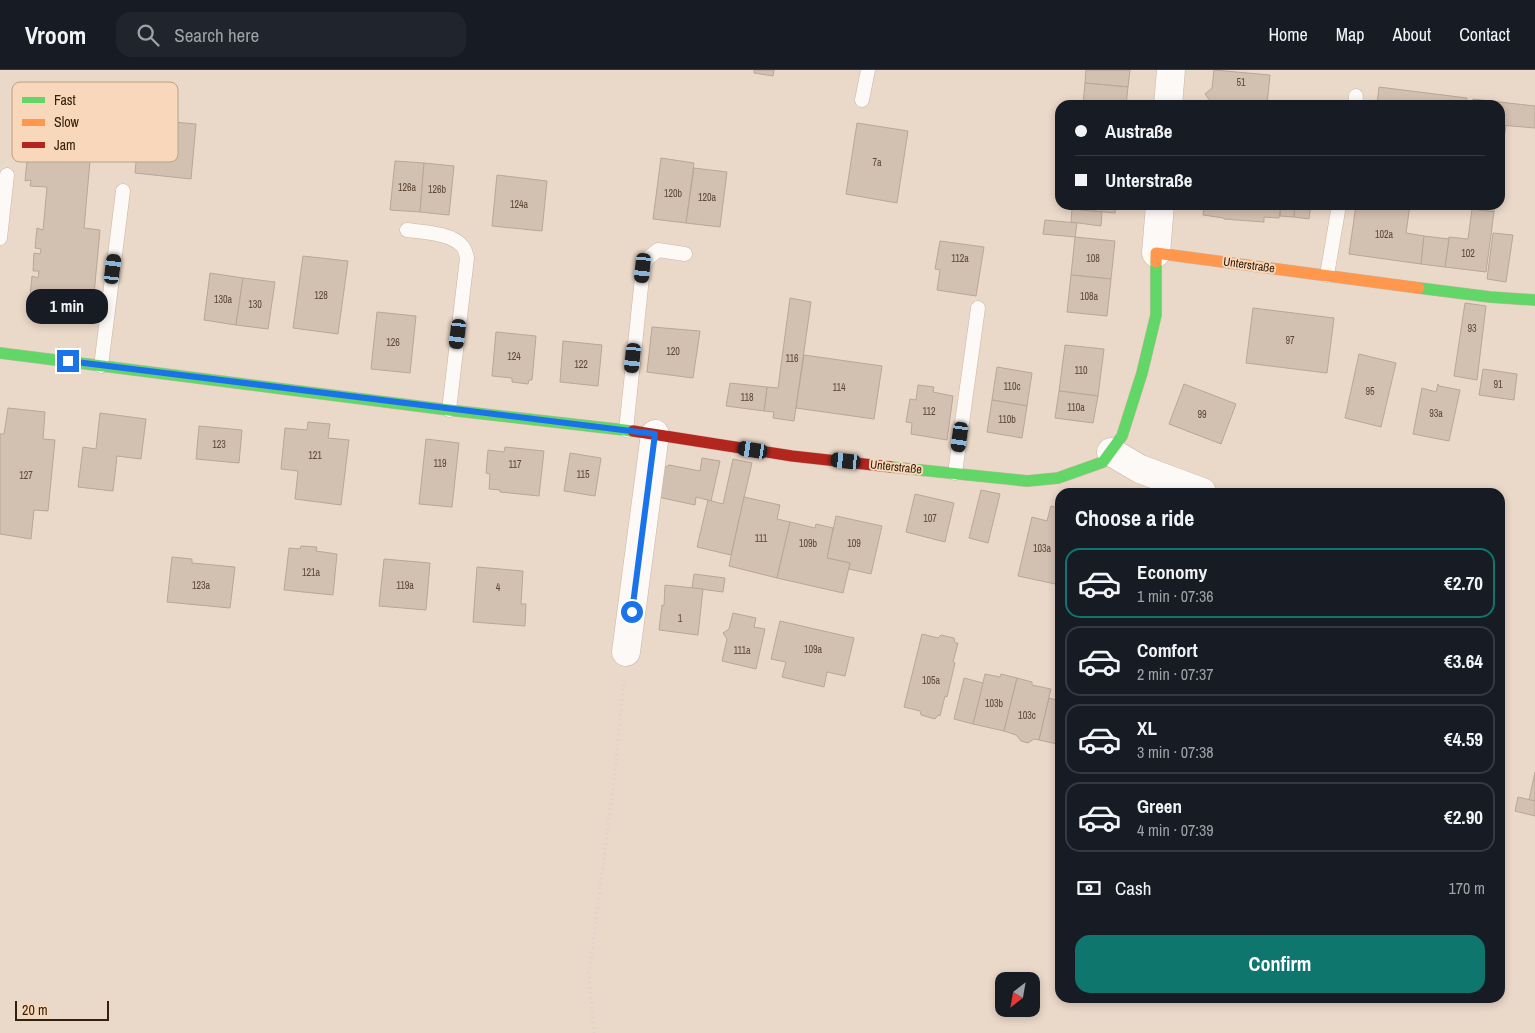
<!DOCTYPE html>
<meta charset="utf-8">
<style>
:root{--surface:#171b24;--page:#20242c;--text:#f1f3f6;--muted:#9ea1a6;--line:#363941;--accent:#0f766e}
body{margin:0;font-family:"Archivo Narrow",sans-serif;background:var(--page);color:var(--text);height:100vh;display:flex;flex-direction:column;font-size:19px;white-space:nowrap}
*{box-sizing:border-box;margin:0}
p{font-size:16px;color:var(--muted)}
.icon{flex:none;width:28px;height:28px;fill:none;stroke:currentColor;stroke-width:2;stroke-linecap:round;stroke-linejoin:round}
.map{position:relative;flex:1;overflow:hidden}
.details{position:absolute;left:1055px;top:418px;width:450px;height:515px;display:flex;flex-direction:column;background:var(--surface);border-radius:15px;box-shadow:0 2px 8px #0003}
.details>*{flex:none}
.guide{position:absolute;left:1055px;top:30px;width:450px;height:110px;border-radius:15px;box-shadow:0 2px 8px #0003;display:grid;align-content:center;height:110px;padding:0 20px;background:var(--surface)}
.needle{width:32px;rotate:211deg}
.fabs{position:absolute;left:995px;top:902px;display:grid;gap:10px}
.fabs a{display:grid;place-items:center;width:45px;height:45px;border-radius:10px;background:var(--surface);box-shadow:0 2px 8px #0003;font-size:25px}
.scale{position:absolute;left:15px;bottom:12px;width:94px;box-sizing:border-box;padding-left:5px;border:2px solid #34200c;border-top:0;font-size:14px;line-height:18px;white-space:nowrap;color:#34200c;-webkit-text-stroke:4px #f8d7ba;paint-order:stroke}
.end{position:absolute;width:22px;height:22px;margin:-11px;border:6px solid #1a73e8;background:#fff;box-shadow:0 0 0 2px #fff}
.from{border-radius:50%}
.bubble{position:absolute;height:35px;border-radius:15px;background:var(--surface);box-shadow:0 2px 8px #0003;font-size:16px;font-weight:800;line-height:35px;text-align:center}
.car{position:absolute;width:15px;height:30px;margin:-15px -8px;border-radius:6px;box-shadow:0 0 4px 1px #0007;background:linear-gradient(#222 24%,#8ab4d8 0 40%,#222 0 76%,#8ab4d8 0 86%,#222 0)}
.guide b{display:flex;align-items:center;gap:18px;height:48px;font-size:19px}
.guide b+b{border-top:1px solid var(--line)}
.guide i{width:12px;height:12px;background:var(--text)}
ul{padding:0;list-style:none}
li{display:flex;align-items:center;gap:15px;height:70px;margin:0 10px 8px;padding:0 10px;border:2px solid var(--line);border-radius:15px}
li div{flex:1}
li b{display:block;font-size:19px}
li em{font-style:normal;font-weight:800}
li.selected{border-color:var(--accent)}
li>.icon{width:45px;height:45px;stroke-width:1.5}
h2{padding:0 20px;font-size:22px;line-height:60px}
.pay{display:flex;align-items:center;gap:12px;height:55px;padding:0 20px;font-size:19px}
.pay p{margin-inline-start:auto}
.action{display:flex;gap:10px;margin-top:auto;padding:10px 20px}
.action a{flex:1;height:58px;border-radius:15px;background:var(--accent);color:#fff;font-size:20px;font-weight:800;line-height:58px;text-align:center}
header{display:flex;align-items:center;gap:30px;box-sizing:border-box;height:70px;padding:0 25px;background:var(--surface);border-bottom:1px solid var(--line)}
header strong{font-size:24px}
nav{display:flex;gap:28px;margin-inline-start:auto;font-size:18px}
.search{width:350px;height:45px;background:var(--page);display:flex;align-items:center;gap:12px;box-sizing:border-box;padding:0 18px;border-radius:15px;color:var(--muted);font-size:19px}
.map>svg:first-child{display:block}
.building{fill:#d2c0b0;stroke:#b8a696}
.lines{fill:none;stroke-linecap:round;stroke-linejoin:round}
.lane-casing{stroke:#c8b6a6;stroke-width:15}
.street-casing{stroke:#c8b6a6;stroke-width:29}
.fast-casing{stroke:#c8b6a6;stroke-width:12}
.slow-casing{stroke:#c8b6a6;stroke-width:12}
.jam-casing{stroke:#c8b6a6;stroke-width:12}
.path{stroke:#d8d2cd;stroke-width:3;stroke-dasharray:1 4;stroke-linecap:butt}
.lane{stroke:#fcf9f7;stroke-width:14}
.street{stroke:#fcf9f7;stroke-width:28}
.fast{stroke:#63d668;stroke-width:11}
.slow{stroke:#ff974d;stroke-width:11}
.jam{stroke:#b3261e;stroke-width:11}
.route{stroke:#1a73e8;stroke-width:6}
.labels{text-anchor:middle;stroke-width:4;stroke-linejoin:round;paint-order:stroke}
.number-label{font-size:10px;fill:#5c4835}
.street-label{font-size:12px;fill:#34200c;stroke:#f8d7ba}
.key{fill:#f8d7ba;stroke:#bda086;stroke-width:1}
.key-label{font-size:14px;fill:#34200c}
</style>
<header>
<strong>Vroom</strong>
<div class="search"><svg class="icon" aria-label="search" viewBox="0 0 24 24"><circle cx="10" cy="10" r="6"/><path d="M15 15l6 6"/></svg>Search here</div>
<nav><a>Home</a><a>Map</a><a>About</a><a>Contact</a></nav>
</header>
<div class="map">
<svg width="1535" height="963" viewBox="0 0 1535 963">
<rect width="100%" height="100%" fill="#ead8c8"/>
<g class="building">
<path d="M754 0H774L773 6 754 3Z"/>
<path d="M1086 0H1130L1128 17 1085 13Z"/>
<path d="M1214 0 1270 5 1267 35H1210L1211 32 1205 24 1212 18Z"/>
<path d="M1085 13 1128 17 1126 35H1083Z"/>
<path d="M1379 17 1467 28 1466 35H1377Z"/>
<path d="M1473 29 1535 36V58L1500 55V35H1473Z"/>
<path d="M38 40 94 46 84 158 100 160 93 235 36 230V226H30L32 206 38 208 39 201H33L34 183 40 184 41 179 35 178 37 158 43 160 47 117 30 116 31 110 25 111 27 91H33V86H27L29 68H35V63H29L32 43 37 44Z"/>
<path d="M140 49 196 54 191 109 135 103Z"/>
<path d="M857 53 908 61 897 133 846 124Z"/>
<path d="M1500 55H1506L1500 96Z"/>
<path d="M661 88 694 93 686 153 653 149Z"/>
<path d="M395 91 424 93 420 142 390 140Z"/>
<path d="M424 93 454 96 449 145 420 142Z"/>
<path d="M694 98 727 102 720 157 686 153Z"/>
<path d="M497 105 547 111 542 161 492 156Z"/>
<path d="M1073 135H1116L1115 143 1072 139Z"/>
<path d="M1204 135H1281L1279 148 1264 147V152L1224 149V148L1203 145Z"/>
<path d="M1281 135H1295L1294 147 1280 146Z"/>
<path d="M1295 135H1311L1309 149 1294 147Z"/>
<path d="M1356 135H1410L1406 163 1424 166 1421 194 1349 184Z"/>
<path d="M1458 135H1495L1494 142 1458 138Z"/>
<path d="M1072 139 1102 142 1101 156 1071 152Z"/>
<path d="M1472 139 1494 142 1486 202 1445 197 1449 167 1468 169Z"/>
<path d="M1045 150 1077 153 1075 167 1043 164Z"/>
<path d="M1493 163 1513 165 1506 212 1487 209Z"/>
<path d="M1424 166 1449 169 1445 197 1421 194Z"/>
<path d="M1075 167 1115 171 1111 209 1071 205Z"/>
<path d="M940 171 984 177 976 226 937 220 940 200 935 199Z"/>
<path d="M303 186 348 191 338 264 293 258Z"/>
<path d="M210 203 243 208 236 255 204 250Z"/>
<path d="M1071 205 1111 209 1107 246 1067 242Z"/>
<path d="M243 208 275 212 268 259 236 255Z"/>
<path d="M790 228 811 232 794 351 773 348 774 342 764 341 767 317 778 318Z"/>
<path d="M1465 233 1486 236 1477 310 1454 306Z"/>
<path d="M1253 238 1334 248 1327 303 1246 293Z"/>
<path d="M377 242 416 246 410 303 371 299Z"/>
<path d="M652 257 700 261 693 308 647 302Z"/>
<path d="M496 262 536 266 532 310H529L528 314 512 312V308L492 306Z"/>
<path d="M563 271 602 275 598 316 560 312Z"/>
<path d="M1065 275 1104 279 1098 326 1059 321Z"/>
<path d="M1359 284 1396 293 1381 357 1345 348Z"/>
<path d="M804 285 882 296 874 349 796 338Z"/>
<path d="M997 297 1032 303 1027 336 992 330Z"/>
<path d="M1483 299 1517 304 1514 330 1479 325Z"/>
<path d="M730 313 767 317 764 341 726 336Z"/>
<path d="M1184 314 1236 334 1221 374 1169 354Z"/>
<path d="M1438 314 1439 316 1460 320 1449 371 1413 364 1422 318 1436 322Z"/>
<path d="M918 315 934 317 933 322 953 326 947 370 911 364 912 353 906 352 910 329 916 330Z"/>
<path d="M1059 321 1098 326 1093 353 1055 348Z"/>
<path d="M992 330 1027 336 1022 368 987 362Z"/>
<path d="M8 338 45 342 43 369 55 370 48 441 34 440 31 469 0 464V364H4Z"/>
<path d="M100 343 146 349 141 389 117 386 113 421 78 417 83 377 96 379Z"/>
<path d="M308 352 330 354 328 368 349 370 341 435 295 429 298 401 281 399 285 358 307 360Z"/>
<path d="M199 356 242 360 239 393 196 389Z"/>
<path d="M426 369 459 373 452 437 419 434Z"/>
<path d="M505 377 544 381 539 426 500 422V420L489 419 490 404 486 403 488 380 504 382Z"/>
<path d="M570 383 601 388 595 426 564 421Z"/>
<path d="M702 388 720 391 711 431 696 427 695 435 658 427 661 400 669 395 700 401Z"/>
<path d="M733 389 752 393 731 485 697 477 708 430 723 434Z"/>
<path d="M981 420 1000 424 988 473 969 468Z"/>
<path d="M915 424 954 433 945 472 906 462Z"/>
<path d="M744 427 780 435 777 449 790 452 777 508 729 496Z"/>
<path d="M1051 436 1060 438V515L1018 506 1032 447 1047 451Z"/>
<path d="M836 446 882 456 871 504 849 499 850 493 827 488Z"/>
<path d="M790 452 815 458 816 454 833 458 827 488 850 493 843 523 777 508Z"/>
<path d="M301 476 317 477 316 481 337 484 333 525 284 520 289 478 300 479Z"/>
<path d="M172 487 192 489V493L235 497 230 538 167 532Z"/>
<path d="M384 489 430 493 426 540 379 536Z"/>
<path d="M477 497 523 501 521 534H526L525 556 473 552Z"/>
<path d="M694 504 725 508 723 522 692 518Z"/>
<path d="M665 515 703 519 698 565 659 560 662 535 664 536Z"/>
<path d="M733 543 756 548 754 557 765 559 756 599 722 591 727 569 723 563 729 559Z"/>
<path d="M780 551 854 568 845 606 827 602 824 617 782 607 786 592 771 589Z"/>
<path d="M922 564 938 568 941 565 954 568 955 573H958L953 592 955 593 947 627 945 626 940 646 938 645 935 649 921 645 920 641 904 637Z"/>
<path d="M985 604 1000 607 1001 604 1017 608 1004 661 973 654Z"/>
<path d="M964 608 983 613 973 654 954 649Z"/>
<path d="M1017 608 1032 612V615L1051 619 1039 670 1034 669 1028 673 1021 671 1016 665 1004 661Z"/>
<path d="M1049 628 1060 631V661L1057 674 1039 670Z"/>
<path d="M1535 702V731L1529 730Z"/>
<path d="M1518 727 1535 731V746L1515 741Z"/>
</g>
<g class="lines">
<g class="lane-casing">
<g id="lane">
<path d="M862 30 868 0"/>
<path d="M1355 35 1356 26"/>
<path d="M407 160C422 162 453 163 463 177 465 179 466 184 467 188L449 340"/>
<path d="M0 168 7 105"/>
<path d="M1327 205 1339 135"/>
<path d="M101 296 123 121"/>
<path d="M626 360 643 198 647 189 658 180 685 184"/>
<path d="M955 403 978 238"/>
</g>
</g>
<g class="street-casing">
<g id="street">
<path d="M1168 35 1171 0"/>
<path d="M1156 183 1160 135"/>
<path d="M1111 382 1140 399 1202 422"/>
<path d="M626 582 655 364"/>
</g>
</g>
<g class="fast-casing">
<g id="fast">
<path d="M1419 218 1490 227 1535 230"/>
<path d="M0 283 449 340 633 361"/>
<path d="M891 397 1027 411 1058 408 1103 392 1122 366 1142 303 1156 245V192"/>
</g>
</g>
<g class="slow-casing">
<path id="slow" d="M1156 192V183L1419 218"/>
</g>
<g class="jam-casing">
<path id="jam" d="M633 361 792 386 891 397"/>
</g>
<path class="path" d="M594 963 589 904 616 693 624 610"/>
<use href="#lane" class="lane"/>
<use href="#street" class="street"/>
<use href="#fast" class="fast"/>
<use href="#slow" class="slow"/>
<use href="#jam" class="jam"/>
</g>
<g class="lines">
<path class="route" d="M68 291 655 364 632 542"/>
</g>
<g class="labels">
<g class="number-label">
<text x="1241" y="16">51</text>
<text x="877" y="96">7a</text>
<text x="407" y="121">126a</text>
<text x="437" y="123">126b</text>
<text x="673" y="127">120b</text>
<text x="707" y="131">120a</text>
<text x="519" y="138">124a</text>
<text x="1384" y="168">102a</text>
<text x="1468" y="187">102</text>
<text x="960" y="192">112a</text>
<text x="1093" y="192">108</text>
<text x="321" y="229">128</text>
<text x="1089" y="230">108a</text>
<text x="223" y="233">130a</text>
<text x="255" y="238">130</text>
<text x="1472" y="262">93</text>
<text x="1290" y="274">97</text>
<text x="393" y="276">126</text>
<text x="673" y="285">120</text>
<text x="514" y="290">124</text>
<text x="792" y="292">116</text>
<text x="581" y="298">122</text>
<text x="1081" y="304">110</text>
<text x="1498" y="318">91</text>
<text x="1012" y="320">110c</text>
<text x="839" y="321">114</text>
<text x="1370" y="325">95</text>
<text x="747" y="331">118</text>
<text x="1076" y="341">110a</text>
<text x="929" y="345">112</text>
<text x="1436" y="347">93a</text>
<text x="1202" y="348">99</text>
<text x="1007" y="353">110b</text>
<text x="219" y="378">123</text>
<text x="315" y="389">121</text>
<text x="440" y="397">119</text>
<text x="515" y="398">117</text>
<text x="583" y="408">115</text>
<text x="26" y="409">127</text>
<text x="930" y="452">107</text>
<text x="761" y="472">111</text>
<text x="808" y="477">109b</text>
<text x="854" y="477">109</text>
<text x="1042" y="482">103a</text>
<text x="311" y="506">121a</text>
<text x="201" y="519">123a</text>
<text x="405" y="519">119a</text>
<text x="498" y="521">4</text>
<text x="680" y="552">1</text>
<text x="813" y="583">109a</text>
<text x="742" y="584">111a</text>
<text x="931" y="614">105a</text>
<text x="994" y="637">103b</text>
<text x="1027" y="649">103c</text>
</g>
<g class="street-label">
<text transform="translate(1249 195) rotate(8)" y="4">Unterstraße</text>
<text transform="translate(896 397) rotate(6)" y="4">Unterstraße</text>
</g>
</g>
<rect x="12" y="12" width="166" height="80" rx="8" class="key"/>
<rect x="22" y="27" width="23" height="6" fill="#63d668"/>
<rect x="22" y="49" width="23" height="7" fill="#ff974d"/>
<rect x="22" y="72" width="23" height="6" fill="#b3261e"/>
<g class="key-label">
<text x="54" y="35">Fast</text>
<text x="54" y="57">Slow</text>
<text x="54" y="80">Jam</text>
</g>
</svg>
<div class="fabs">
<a><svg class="needle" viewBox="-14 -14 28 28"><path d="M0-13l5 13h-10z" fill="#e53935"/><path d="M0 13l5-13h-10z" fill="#9ea1a6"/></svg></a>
</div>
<div class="scale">20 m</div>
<i class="end from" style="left:632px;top:542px"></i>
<i class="end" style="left:68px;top:291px"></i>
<div class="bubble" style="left:26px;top:219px;width:82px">1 min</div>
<i class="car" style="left:643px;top:198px;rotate:186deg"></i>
<i class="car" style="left:113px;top:199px;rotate:7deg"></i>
<i class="car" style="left:458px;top:264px;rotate:187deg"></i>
<i class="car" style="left:633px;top:288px;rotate:186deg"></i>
<i class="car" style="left:960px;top:367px;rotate:188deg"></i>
<i class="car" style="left:753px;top:380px;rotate:279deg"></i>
<i class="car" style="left:846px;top:391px;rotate:276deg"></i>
<div class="guide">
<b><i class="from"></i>Austraße</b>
<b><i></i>Unterstraße</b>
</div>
<section class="details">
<h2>Choose a ride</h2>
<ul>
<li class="selected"><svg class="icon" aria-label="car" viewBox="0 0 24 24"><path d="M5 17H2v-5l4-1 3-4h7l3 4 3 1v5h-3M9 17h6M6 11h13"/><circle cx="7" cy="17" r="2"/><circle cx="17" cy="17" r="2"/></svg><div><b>Economy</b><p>1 min · 07:36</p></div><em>€2.70</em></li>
<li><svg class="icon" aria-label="car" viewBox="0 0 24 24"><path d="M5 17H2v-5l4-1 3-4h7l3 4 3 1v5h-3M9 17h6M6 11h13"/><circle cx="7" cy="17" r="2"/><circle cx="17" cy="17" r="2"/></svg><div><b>Comfort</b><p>2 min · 07:37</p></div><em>€3.64</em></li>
<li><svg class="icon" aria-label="car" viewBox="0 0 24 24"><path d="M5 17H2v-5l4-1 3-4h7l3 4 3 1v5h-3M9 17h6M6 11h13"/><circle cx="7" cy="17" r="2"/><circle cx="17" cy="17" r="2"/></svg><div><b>XL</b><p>3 min · 07:38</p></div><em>€4.59</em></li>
<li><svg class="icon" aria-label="car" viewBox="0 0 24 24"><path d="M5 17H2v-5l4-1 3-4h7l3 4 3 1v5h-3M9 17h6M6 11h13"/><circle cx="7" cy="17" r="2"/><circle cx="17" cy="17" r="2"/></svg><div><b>Green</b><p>4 min · 07:39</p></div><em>€2.90</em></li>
</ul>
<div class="pay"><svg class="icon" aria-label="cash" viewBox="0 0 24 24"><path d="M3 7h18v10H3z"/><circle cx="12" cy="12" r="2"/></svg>Cash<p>170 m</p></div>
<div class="action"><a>Confirm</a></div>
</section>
</div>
